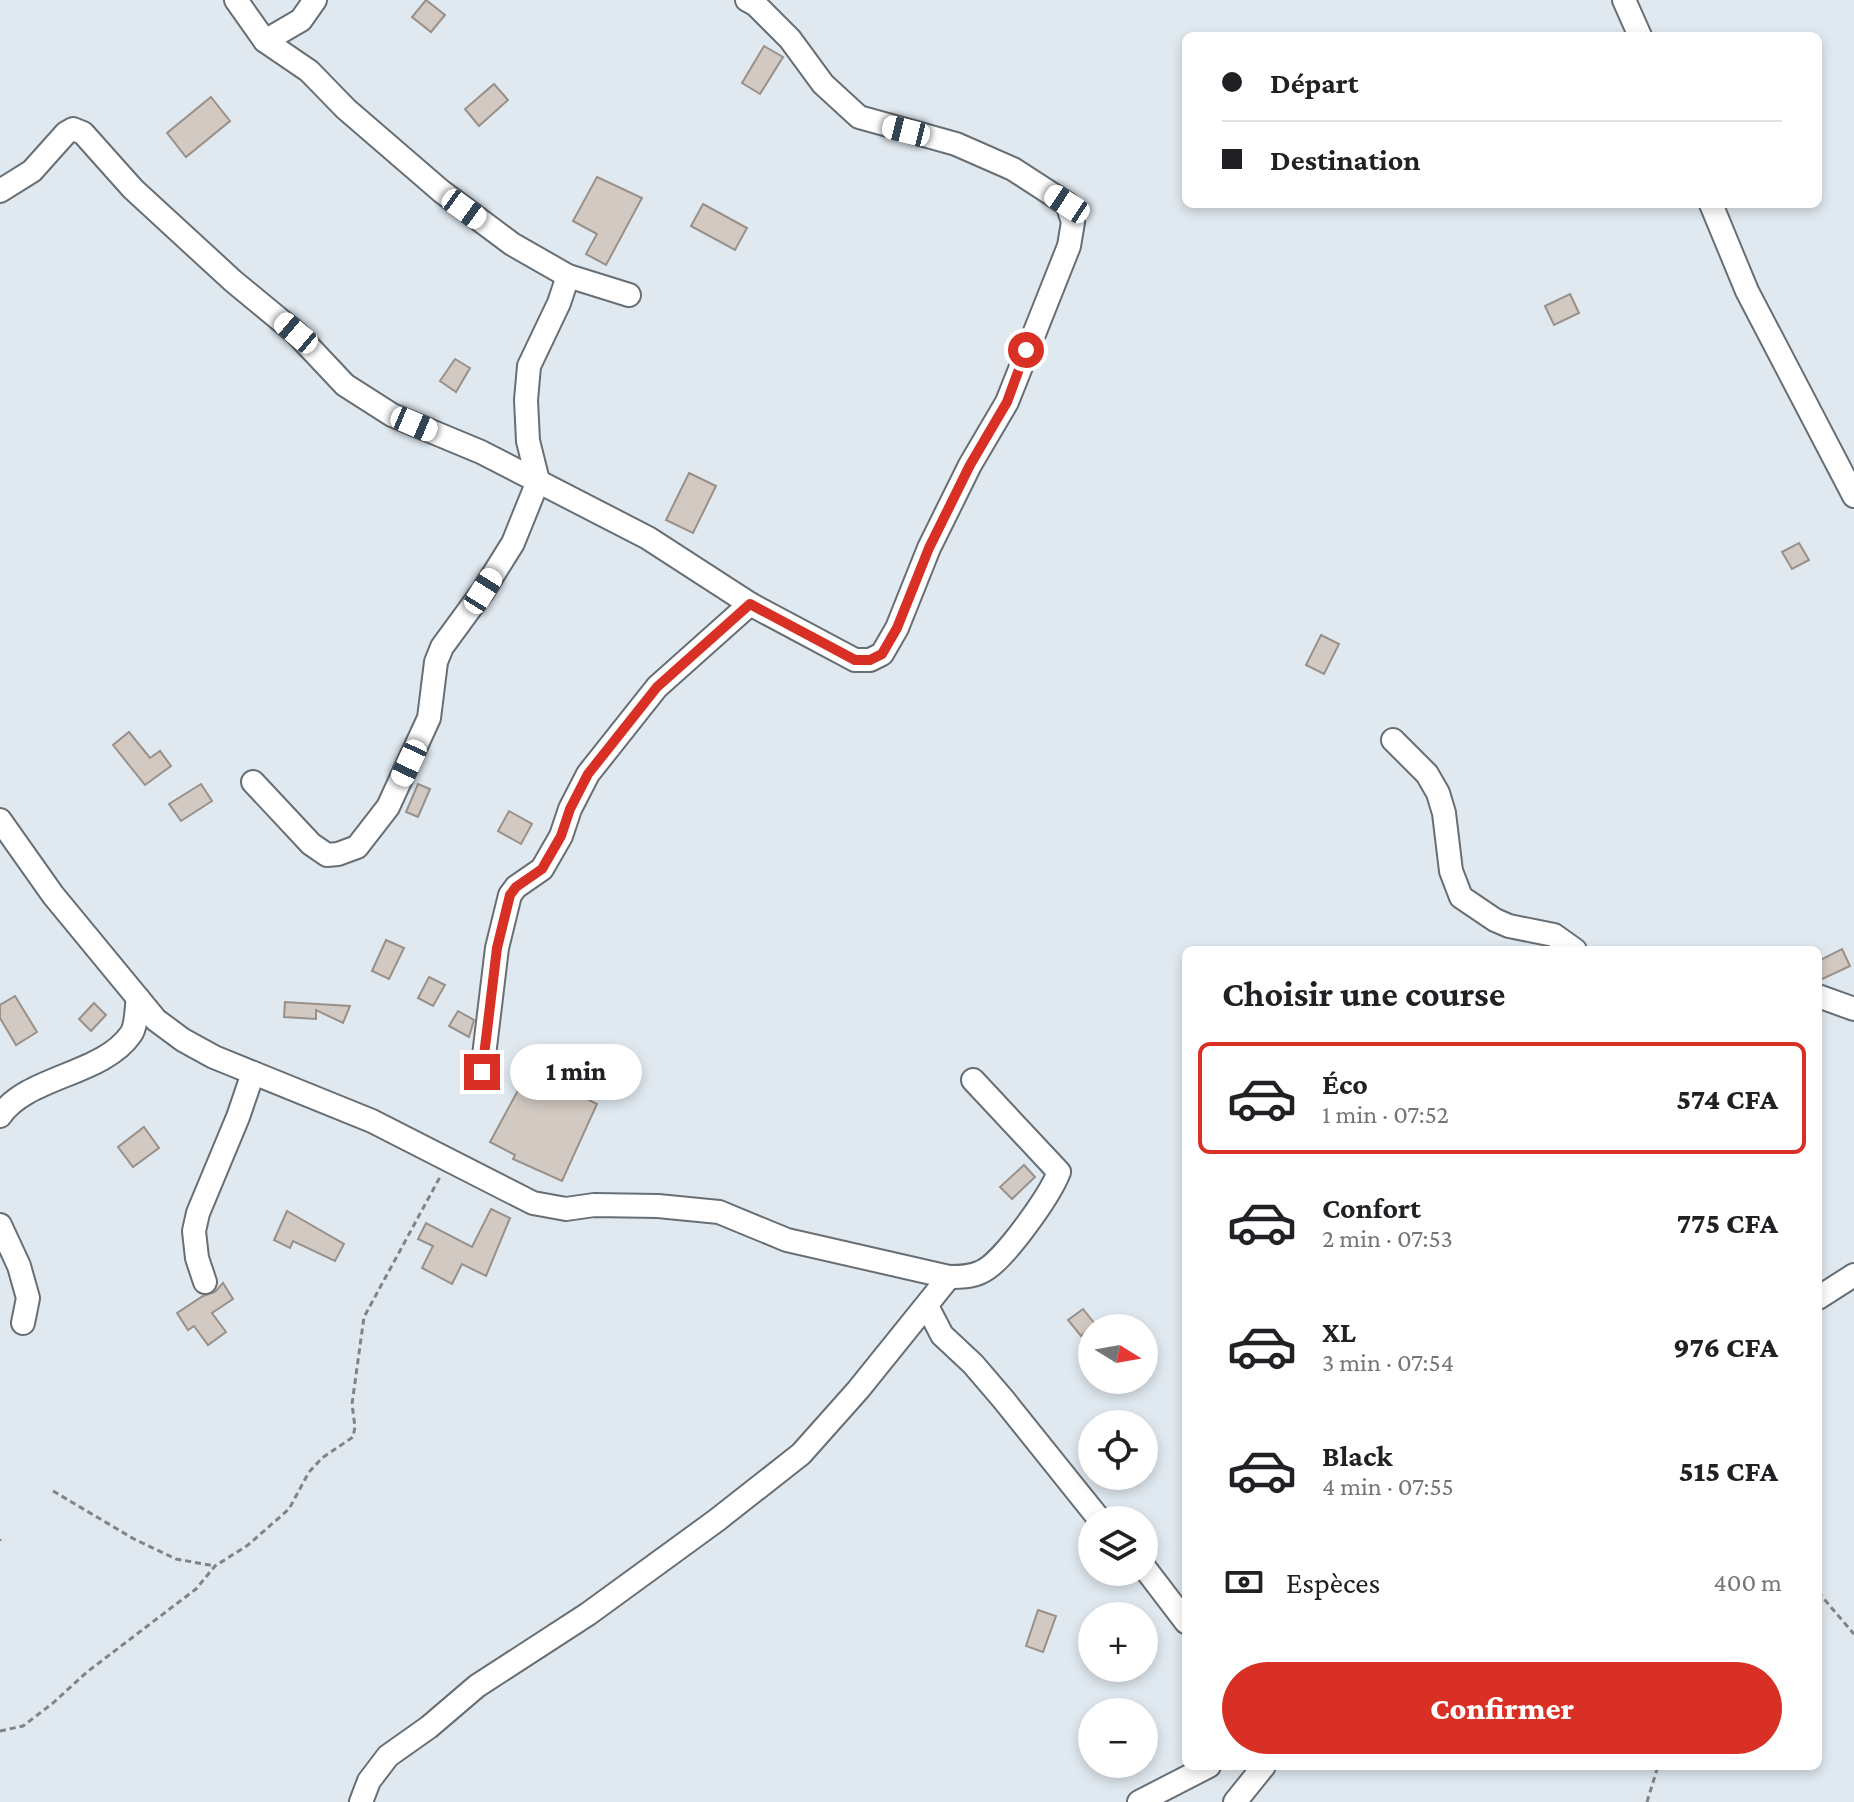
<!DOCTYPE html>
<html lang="fr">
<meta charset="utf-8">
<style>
:root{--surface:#fff;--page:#f6f6f6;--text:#202124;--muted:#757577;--line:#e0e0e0;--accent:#d93025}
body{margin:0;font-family:"Crimson Pro",serif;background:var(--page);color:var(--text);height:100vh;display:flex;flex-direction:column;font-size:30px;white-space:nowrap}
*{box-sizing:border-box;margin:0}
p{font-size:26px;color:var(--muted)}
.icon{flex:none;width:44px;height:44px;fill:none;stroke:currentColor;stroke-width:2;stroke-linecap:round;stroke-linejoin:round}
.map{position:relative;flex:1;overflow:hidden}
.drawer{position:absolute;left:1182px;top:946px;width:640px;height:824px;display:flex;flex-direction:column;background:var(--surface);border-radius:12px;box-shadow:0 4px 12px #0003}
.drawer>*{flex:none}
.hud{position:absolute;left:1182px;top:32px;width:640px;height:176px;border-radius:12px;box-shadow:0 4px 12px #0003;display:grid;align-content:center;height:176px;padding:0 40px;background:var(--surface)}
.needle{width:52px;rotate:101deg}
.tools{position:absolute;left:1078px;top:1314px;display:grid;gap:16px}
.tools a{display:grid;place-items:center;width:80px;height:80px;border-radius:50%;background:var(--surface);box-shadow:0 4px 12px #0003;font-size:40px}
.end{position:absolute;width:36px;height:36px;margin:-18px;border:10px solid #d93025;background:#fff;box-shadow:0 0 0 4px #fff}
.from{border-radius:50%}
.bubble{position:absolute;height:56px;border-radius:28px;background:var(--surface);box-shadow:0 4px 12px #0003;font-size:26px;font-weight:800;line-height:56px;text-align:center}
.car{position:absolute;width:24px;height:48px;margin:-24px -12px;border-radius:10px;box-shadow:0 0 6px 2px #0007;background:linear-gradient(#fff 24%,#345 0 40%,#fff 0 76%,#345 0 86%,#fff 0)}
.hud b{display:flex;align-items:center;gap:28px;height:76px;font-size:30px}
.hud b+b{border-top:2px solid var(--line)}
.hud i{width:20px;height:20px;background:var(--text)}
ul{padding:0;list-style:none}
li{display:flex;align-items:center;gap:24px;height:112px;margin:0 16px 12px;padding:0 24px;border:4px solid transparent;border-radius:12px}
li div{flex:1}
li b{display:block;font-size:30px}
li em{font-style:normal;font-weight:800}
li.selected{border-color:var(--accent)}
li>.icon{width:72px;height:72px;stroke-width:1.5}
h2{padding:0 40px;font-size:36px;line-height:96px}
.pay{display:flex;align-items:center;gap:20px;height:88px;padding:0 40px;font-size:30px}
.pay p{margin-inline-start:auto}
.action{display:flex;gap:16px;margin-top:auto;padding:16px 40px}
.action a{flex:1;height:92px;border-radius:48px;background:var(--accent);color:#fff;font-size:32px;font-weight:800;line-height:92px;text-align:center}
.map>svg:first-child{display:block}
.building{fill:#d2c9c2;stroke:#989089;stroke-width:2}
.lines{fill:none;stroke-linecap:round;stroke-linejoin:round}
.minor-casing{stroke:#676f75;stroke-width:26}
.path{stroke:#7e8489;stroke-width:3;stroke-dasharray:6 4;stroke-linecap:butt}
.minor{stroke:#fff;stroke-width:22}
.route{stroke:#d93025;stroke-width:10}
</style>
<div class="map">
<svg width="1854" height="1802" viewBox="0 0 1854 1802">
<rect width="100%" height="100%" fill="#e0e9f0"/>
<g class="building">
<path d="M426 0 445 15 431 32 412 17Z"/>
<path d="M764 46 783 57 760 94 742 83Z"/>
<path d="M494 84 508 100 479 126 465 109Z"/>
<path d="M211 97 230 121 186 157 167 133Z"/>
<path d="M597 177 642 198 606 265 586 254 597 234 573 221Z"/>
<path d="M703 204 747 228 735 250 691 226Z"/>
<path d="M1570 294 1579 313 1554 325 1545 306Z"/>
<path d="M455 359 470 368 456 392 440 381Z"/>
<path d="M689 473 716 486 693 533 666 520Z"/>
<path d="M1799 543 1809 560 1792 569 1782 552Z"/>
<path d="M1321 635 1339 644 1324 674 1306 665Z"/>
<path d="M129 732 150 758 160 751 171 766 145 785 113 745Z"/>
<path d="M201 784 212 801 181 821 169 804Z"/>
<path d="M418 784 430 789 418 817 406 812Z"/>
<path d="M509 811 532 824 521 844 498 831Z"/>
<path d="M386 940 404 948 389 979 372 971Z"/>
<path d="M1842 949 1850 966 1818 981V961Z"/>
<path d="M429 977 445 985 433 1006 418 998Z"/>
<path d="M15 996 37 1032 16 1045 0 1018V1005Z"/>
<path d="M285 1002 317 1004 350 1006 343 1023 316 1010V1019L284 1017Z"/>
<path d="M94 1003 106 1015 91 1031 79 1019Z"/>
<path d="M458 1011 474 1020 469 1037 449 1026Z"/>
<path d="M529 1070 597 1104 562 1181 513 1159 515 1155 490 1142Z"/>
<path d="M144 1127 159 1148 133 1167 118 1147Z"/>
<path d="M1024 1165 1035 1177 1012 1199 1000 1187Z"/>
<path d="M491 1209 510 1218 486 1276 462 1264 452 1284 422 1268 433 1246 418 1239 426 1223 472 1247Z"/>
<path d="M287 1211 344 1244 335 1261 293 1241 290 1248 274 1240Z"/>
<path d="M223 1283 233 1299 212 1313 226 1332 208 1345 194 1326 188 1330 177 1313 203 1296 215 1292Z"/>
<path d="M1083 1309 1095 1324 1081 1336 1068 1320Z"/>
<path d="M1038 1610 1056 1616 1043 1652 1026 1646Z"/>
</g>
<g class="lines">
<g class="minor-casing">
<g id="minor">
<path d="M236 0 265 41 301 20 315 0"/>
<path d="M1624 0 1640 36"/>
<path d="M265 41 309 71 346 109 441 191 512 244 568 276 629 295"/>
<path d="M0 191 32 171 66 133 73 129 83 133 133 189 233 281 296 333 345 385 392 415 481 452 648 538 750 604 855 660H870L882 654 897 628 929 548 970 465 1007 402 1069 246 1073 222 1067 204 1013 169 956 144 859 117 823 84 790 39 756 5 747 0"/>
<path d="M1711 204 1747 291 1854 496"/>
<path d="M1393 740 1427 774 1438 793 1444 813 1451 871 1461 897 1495 920 1509 926 1554 935 1575 950"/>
<path d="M253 782 311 844 327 855 338 854 357 847 388 807 429 718 436 662 442 647 483 591 513 543 538 481 528 441 526 400 529 366 559 303 568 276"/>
<path d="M0 820 53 895 156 1020 183 1040 214 1057 372 1121 533 1203 566 1209 594 1205 658 1206 719 1212 787 1240 949 1277C960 1277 971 1277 981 1272 1003 1263 1050 1195 1059 1172L973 1080"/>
<path d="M1818 996 1854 1009"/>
<path d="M482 1072 497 948 510 895 516 887 542 869 561 836 570 809 588 774 657 687 750 604"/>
<path d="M0 1116C27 1076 103 1075 131 1034 137 1025 136 1008 138 998"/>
<path d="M0 1225 19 1266 28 1298 23 1323"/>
<path d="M205 1282 197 1258 194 1231 198 1213 238 1117 253 1073"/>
<path d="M1818 1298 1854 1275"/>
<path d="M927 1306 942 1335 973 1364 1003 1399 1100 1520"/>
<path d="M1144 1567 1186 1622"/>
<path d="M361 1802 369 1781 388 1756 429 1727 477 1686 588 1614 717 1520 801 1454 858 1390 949 1277"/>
<path d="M1139 1802 1209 1766"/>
<path d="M1235 1802 1264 1766"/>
</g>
</g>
<g class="path">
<path d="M53 1491 134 1539 176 1559 215 1566"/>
<path d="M0 1539V1541"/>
<path d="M1818 1592 1854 1634"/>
<path d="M0 1731 23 1726 53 1703 87 1672 196 1589 215 1566 248 1545 289 1509 309 1472 322 1458 353 1437 355 1427 352 1404 364 1317 440 1177"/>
<path d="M1647 1802 1658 1766"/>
</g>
<use href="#minor" class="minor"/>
</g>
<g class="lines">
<path class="route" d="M482 1072 497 948 510 895 516 887 542 869 561 836 570 809 588 774 657 687 750 604 855 660H870L882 654 897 628 929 548 970 465 1007 402 1026 350"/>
</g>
</svg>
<div class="tools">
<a><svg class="needle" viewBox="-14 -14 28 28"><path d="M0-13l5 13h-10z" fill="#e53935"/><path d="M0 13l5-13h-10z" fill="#757577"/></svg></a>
<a><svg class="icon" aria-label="locate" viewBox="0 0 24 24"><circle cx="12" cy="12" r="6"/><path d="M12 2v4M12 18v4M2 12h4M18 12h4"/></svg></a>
<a><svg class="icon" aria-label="layers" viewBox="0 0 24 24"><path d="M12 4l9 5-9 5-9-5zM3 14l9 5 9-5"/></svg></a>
<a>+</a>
<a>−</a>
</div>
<i class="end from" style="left:1026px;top:350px"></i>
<i class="end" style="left:482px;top:1072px"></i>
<div class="bubble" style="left:510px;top:1044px;width:132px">1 min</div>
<i class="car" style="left:906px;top:131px;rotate:284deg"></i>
<i class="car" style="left:1067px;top:204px;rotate:303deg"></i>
<i class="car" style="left:464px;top:209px;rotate:126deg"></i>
<i class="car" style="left:296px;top:333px;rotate:310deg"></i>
<i class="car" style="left:414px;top:424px;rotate:113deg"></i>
<i class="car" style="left:483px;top:591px;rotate:32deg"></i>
<i class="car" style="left:409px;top:763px;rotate:205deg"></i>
<div class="hud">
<b><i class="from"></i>Départ</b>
<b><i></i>Destination</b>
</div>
<section class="drawer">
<h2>Choisir une course</h2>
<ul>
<li class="selected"><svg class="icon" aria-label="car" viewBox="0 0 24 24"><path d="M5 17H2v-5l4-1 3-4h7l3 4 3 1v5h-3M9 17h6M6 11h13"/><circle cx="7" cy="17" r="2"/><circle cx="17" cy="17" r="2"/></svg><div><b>Éco</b><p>1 min · 07:52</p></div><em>574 CFA</em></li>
<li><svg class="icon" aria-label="car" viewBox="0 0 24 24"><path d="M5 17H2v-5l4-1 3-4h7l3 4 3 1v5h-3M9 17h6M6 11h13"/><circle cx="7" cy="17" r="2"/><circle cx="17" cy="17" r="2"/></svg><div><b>Confort</b><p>2 min · 07:53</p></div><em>775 CFA</em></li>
<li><svg class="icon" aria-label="car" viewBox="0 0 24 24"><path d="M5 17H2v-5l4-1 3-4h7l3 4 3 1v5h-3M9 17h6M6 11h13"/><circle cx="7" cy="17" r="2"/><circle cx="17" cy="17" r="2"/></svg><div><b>XL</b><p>3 min · 07:54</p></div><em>976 CFA</em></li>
<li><svg class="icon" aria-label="car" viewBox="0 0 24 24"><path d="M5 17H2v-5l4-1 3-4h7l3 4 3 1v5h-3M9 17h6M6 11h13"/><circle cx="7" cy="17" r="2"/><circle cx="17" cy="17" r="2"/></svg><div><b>Black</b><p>4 min · 07:55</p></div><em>515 CFA</em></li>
</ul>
<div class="pay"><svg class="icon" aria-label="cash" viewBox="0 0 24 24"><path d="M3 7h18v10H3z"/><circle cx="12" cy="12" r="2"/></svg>Espèces<p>400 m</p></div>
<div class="action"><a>Confirmer</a></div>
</section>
</div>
